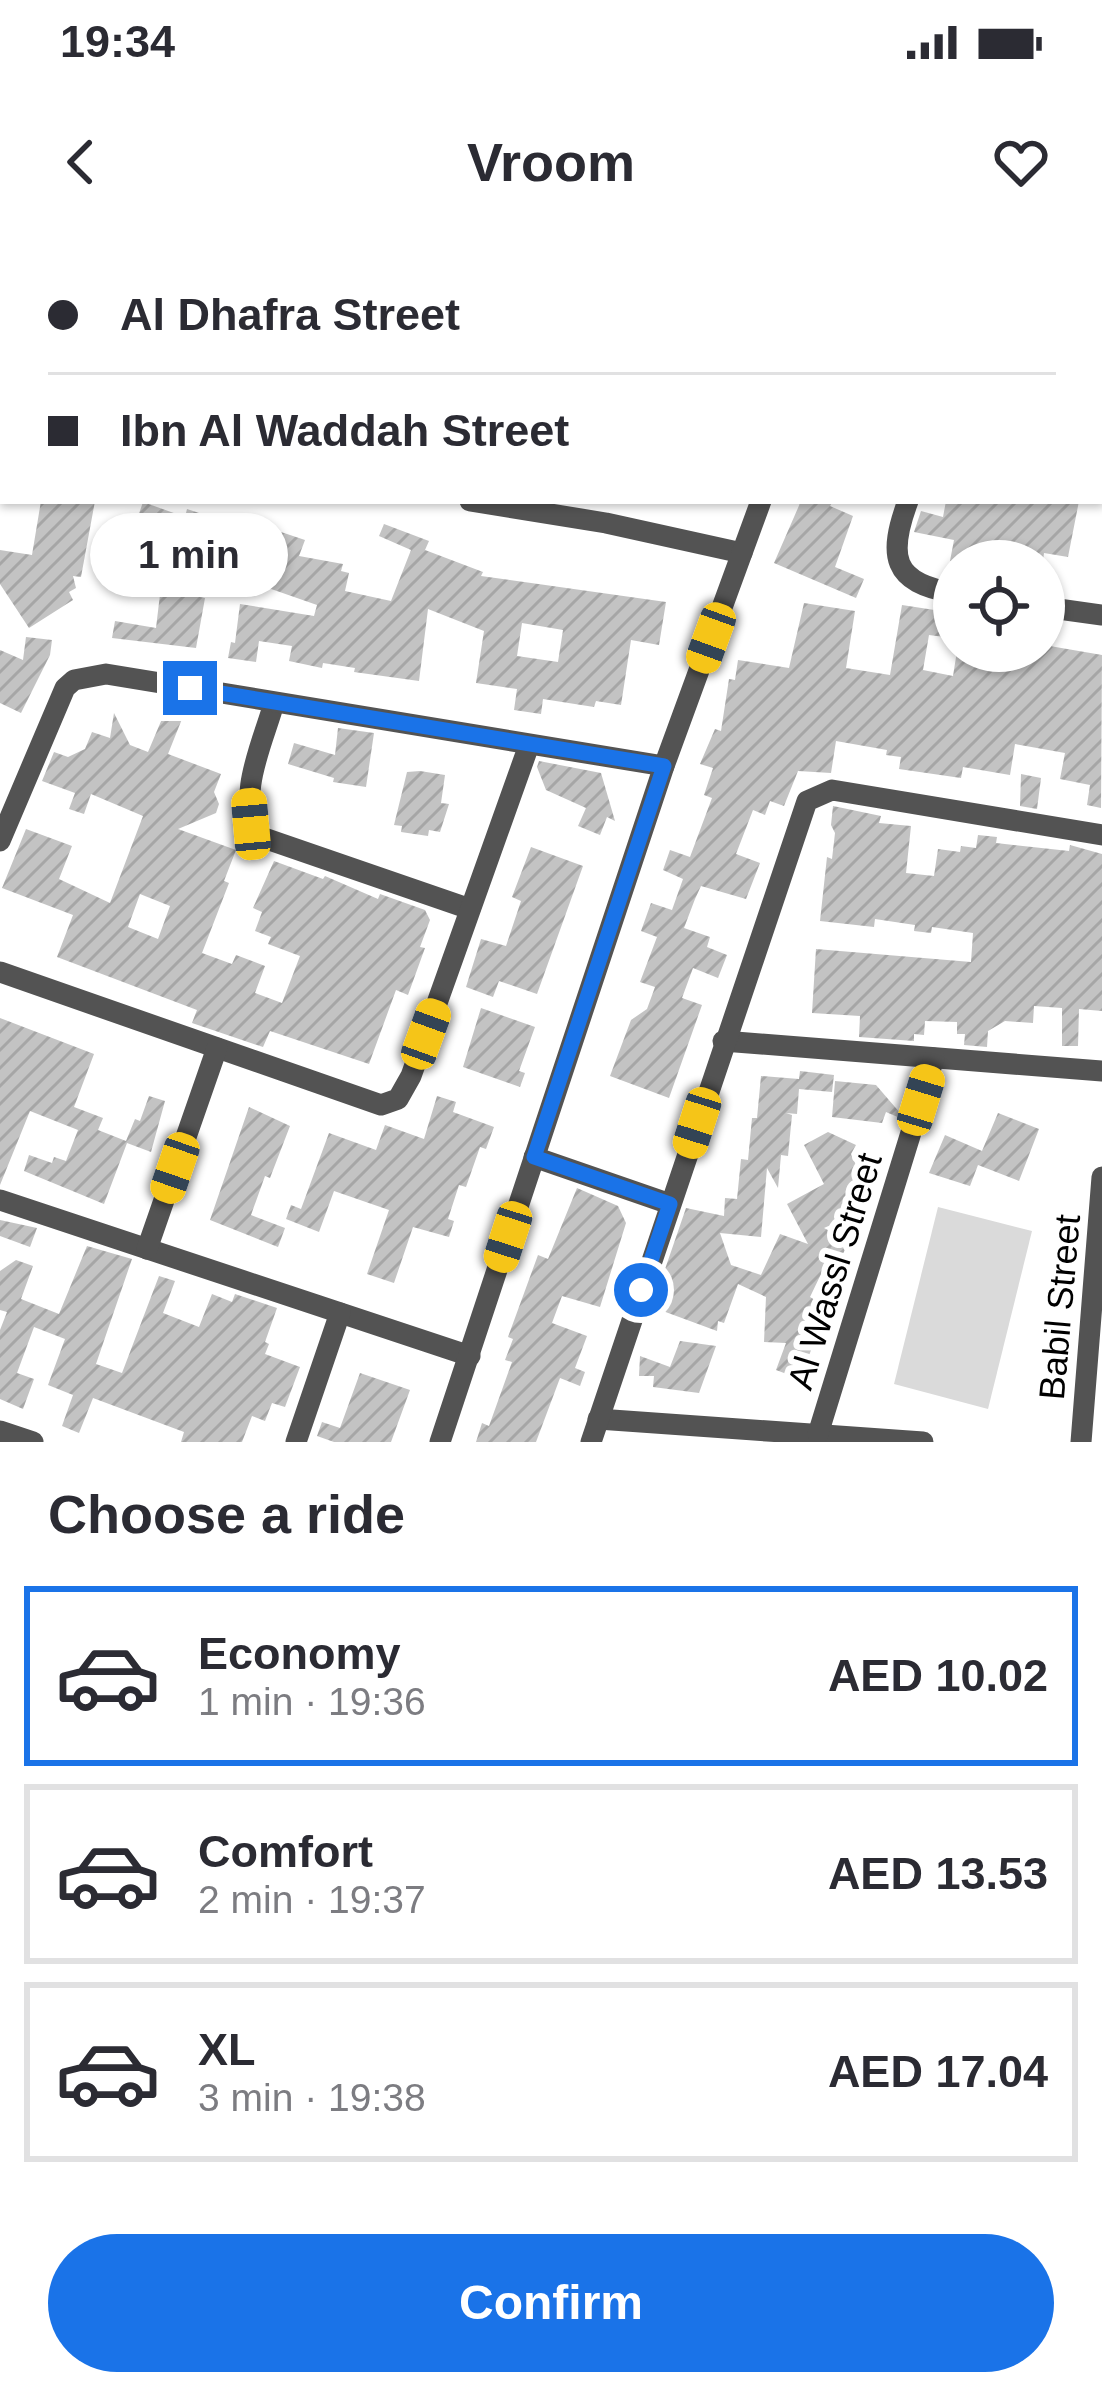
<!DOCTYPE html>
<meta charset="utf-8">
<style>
:root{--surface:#fff;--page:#f7f7f7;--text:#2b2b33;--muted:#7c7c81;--line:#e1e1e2;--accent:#1a73e8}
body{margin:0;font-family:Arial,sans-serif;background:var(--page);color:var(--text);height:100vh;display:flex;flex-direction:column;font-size:45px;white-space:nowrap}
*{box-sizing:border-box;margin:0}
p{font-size:39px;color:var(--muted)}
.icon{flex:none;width:66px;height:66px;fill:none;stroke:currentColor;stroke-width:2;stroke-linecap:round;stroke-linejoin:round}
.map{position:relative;height:1202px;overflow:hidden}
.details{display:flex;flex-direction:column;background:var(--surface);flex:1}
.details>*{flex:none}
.banner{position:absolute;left:0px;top:0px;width:1104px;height:264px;box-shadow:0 3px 9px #0004;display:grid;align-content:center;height:264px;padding:0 48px;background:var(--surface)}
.controls{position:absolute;left:933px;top:300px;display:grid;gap:24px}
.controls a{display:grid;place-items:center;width:132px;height:132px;border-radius:50%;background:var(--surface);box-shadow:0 3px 9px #0004;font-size:60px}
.end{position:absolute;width:54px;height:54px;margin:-27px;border:15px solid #1a73e8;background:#fff;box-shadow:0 0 0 6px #fff}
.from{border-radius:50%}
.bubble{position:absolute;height:84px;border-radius:42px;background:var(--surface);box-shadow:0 3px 9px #0004;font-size:39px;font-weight:700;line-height:84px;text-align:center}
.car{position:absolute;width:36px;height:72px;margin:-36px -18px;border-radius:15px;box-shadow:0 0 9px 3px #0007;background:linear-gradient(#f5c518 24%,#345 0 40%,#f5c518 0 76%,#345 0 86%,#f5c518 0)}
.banner b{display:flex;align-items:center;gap:42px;height:114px;font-size:45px}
.banner b+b{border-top:3px solid var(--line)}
.banner i{width:30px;height:30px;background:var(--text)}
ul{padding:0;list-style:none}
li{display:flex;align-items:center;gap:36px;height:180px;margin:0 24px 18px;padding:0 24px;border:6px solid var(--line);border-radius:0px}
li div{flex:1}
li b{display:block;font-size:45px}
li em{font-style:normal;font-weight:700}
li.current{border-color:var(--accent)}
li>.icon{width:108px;height:108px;stroke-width:1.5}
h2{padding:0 48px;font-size:54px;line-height:144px}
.action{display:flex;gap:24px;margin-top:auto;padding:24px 48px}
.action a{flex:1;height:138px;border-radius:72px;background:var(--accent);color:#fff;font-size:48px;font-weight:700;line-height:138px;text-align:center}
.status{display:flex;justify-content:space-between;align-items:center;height:84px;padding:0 60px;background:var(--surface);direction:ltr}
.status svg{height:33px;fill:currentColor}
header{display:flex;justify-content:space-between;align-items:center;height:156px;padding:0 48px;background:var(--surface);font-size:54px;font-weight:700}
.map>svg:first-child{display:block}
.pitch{fill:#dadada}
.building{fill:url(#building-hatch);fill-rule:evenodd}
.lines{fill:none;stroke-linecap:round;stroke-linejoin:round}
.minor{stroke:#535353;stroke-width:21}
.route{stroke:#1a73e8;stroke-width:15}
.labels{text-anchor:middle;stroke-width:12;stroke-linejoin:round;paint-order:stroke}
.street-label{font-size:36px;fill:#000;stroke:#fff}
</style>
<div class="status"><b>19:34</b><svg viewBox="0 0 49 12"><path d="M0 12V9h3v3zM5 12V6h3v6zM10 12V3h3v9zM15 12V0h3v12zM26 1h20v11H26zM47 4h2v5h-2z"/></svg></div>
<header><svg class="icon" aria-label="back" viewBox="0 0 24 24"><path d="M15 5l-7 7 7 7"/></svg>Vroom<svg class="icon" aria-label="heart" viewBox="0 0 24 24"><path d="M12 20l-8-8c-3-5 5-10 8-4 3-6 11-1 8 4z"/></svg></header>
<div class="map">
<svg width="1102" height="1202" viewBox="0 0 1102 1202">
<defs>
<pattern id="building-hatch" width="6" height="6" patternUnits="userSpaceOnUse" patternTransform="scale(3)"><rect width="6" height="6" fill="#c3c3c3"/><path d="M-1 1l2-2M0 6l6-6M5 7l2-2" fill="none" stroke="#a6a6a6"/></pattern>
</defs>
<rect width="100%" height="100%" fill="#fff"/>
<path class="pitch" d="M938 967 1032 991 988 1169 894 1144Z"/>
<g class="building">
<path d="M41 261H95L81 337 73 336 76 348 69 352 73 360 29 388 0 344V310L32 315Z"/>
<path d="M801 261H833L830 266 853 276 835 327 864 339 856 358 774 323Z"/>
<path d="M946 261H1079L1068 317 1044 313 1043 321H950L954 300 914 292 921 271 943 277Z"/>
<path d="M143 262 185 277 187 269 272 297 275 290 305 300 299 316 343 324 341 331 349 333 345 351 391 361 411 310 379 296 384 284 429 301 425 310 483 332 481 336 666 362 659 405 631 400 621 465 596 461 594 467 543 459 541 474 514 470 517 449 476 443 484 391 428 369 419 441 354 432 355 428 323 423 322 428 289 421 292 406 259 401 256 422 228 418 231 402 235 403 240 364 314 376 317 365 200 324 199 328 170 319 174 309 132 294ZM522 383 563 390 558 422 517 416Z"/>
<path d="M161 346 191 350 190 355 205 358 196 408 112 398 115 381 156 388Z"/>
<path d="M804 363 855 371 846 428 890 435 902 365 954 373 952 398 929 395 923 430 953 436 957 411H1044V405L1102 415 1101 568 1087 565 1090 545 1060 539 1065 513 1015 504 1010 535 963 527 961 538 899 529 901 517 886 515 887 510 836 501 831 533 798 531 784 566 770 561 765 575 753 570 736 614 760 623 746 659 701 646 695 659 684 688 710 697 707 707 727 715 718 738 693 728 682 758 702 765 669 858 610 836 631 780 647 769 655 747 640 742 657 697 641 691 651 663 672 670 683 639 663 630 670 610 690 617 712 558 704 555 713 528 700 524 715 489 721 491 729 439 735 440 738 420 789 428Z"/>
<path d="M26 397 52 400 50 415 21 473 0 463V410L23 420Z"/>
<path d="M167 467 184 474 168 514 221 534 214 552 219 564 216 573 178 589 236 610 224 641 229 643 202 713 232 724 236 715 265 726 255 753 282 763 300 716 268 704 271 697 255 691 262 672 253 668 274 621 323 639 325 636 378 659 380 654 425 670 430 680 420 707 425 708 408 755 396 750 369 824 270 791 263 807 192 783 197 770 57 717 73 675 2 648 26 589 72 606 59 639 110 663 143 576 91 554 84 574 69 569 75 553 42 541 54 512 68 517 85 509 92 492 110 498 114 473 130 505 148 512ZM140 654 170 666 158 699 128 687Z"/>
<path d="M338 488 374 493 366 547 333 542 334 538 288 524 294 503 335 515Z"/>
<path d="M539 521 601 533 615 581 607 577 600 595 578 586 586 568 546 550 537 527Z"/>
<path d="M420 531 445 535 441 563 449 564 440 592 429 590 428 596 401 592 402 586 394 585 407 532Z"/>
<path d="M1021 534 1041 538 1037 569 1020 566Z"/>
<path d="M833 566 881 576 879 583 911 586 906 633 934 636 938 609 960 612 961 606 976 608 978 595 997 597 996 603 1069 611 1070 605 1102 614V771L1079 769 1078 806H1062V768L1034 766 1033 783 1005 781 988 791 987 807 964 805 965 794H957V782L925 781 924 795 914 794V801L859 797 860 776 812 773 816 709 971 722 973 693 932 687 931 693 914 691 915 685 875 679 874 687 820 681 827 617 832 619 835 593 831 585Z"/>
<path d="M531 607 583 626 537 754 499 741 493 757 466 747 481 699 506 706 521 661 512 657Z"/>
<path d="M481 768 535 787 519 831 525 833 520 847 463 827Z"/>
<path d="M0 778 94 814 74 867 103 878 98 890 126 901 135 879 140 881 149 856 165 861 151 912 127 903 104 964 24 931 29 915 52 923 54 917 66 921 78 890 30 871 0 945Z"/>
<path d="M800 831 834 835 832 852 799 849 797 874 786 873 792 875 788 916 781 915 778 948 767 928 761 997 720 993 731 1025 761 1035 780 994 808 1004 787 964 824 944 804 905 828 892 856 905 851 914 856 925 864 930 853 961 858 973 824 988 849 1001 842 1016 837 1013 828 1034 822 1032 810 1057 815 1060 803 1087 819 1088 818 1105H813L800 1139 776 1130 786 1103 764 1102 766 1057 738 1044 724 1083 718 1081 717 1091 652 1067 686 968 724 976 725 958 737 959 741 919 748 920 752 878H757L761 836 799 839Z"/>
<path d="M835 841 876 845 901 874 900 878 886 872 882 883 832 877Z"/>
<path d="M437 856 456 862 453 872 494 887 486 909 480 907 466 947 459 945 448 979 454 981 449 997 413 987 394 1043 367 1034 389 970 334 951 319 992 286 979 291 965 301 969 329 893 376 910 385 885 424 899Z"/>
<path d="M249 867 290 886 270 938 265 936 251 975 285 988 278 1007 210 980Z"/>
<path d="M998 873 1039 889 1019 941 978 925 970 946 929 933 945 895 982 911Z"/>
<path d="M577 948 618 966 626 983 600 1067 562 1056 552 1083 587 1096 575 1128 585 1132 580 1146 560 1138 536 1202H476L482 1183 489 1186 512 1122 505 1120 513 1099 508 1097 538 1015 548 1019Z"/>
<path d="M0 980 37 988 30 1007 0 996Z"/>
<path d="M87 1006 132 1019 96 1124 122 1133 159 1036 175 1041 163 1073 199 1087 212 1054 232 1062 235 1054 277 1068 265 1102 269 1104 265 1114 300 1127 285 1167 272 1163 265 1181 252 1176 242 1202H181L184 1192 93 1158 79 1193 62 1186 73 1155 48 1145 65 1099 34 1087 17 1133 34 1139 23 1169 0 1159V1090L7 1072 0 1070V1031L16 1020 33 1026 21 1059 59 1074Z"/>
<path d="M680 1101 716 1106 699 1153 653 1147 654 1136H639L640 1116 670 1127Z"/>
<path d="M360 1133 410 1150 391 1202H334L317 1196 322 1182 340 1188Z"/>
</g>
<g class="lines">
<g class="minor">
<path d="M231 3 232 0"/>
<path d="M460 3 461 0"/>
<path d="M692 3 693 0"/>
<path d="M848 3 849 0"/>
<path d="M1101 52 1102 53"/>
<path d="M470 261 606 283 742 313"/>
<path d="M908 261C888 315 891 343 954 353"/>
<path d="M1044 367 1102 375"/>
<path d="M274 463C263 503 234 559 261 597L470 669"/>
<path d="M0 601 65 448 74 440 106 434 664 526"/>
<path d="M0 732 381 865 398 859 411 836 529 505"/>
<path d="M723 801 1102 831"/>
<path d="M534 917 670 964"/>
<path d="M0 960 470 1116"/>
<path d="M147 1009 217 808"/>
<path d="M598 1179 923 1202"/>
<path d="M0 1191 33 1202"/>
<path d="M818 1194 934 818"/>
<path d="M296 1202 340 1073"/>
<path d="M440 1202 664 526 761 261"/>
<path d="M591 1202 807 561 832 550 1102 595"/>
<path d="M1081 1202 1102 937"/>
</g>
</g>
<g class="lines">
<path class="route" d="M190 448 664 526 534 917 670 964 641 1050"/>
</g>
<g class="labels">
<g class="street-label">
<text transform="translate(834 1031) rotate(-73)" y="13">Al Wassl Street</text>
<text transform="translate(1059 1067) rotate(-85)" y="13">Babil Street</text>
</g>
</g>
</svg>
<div class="controls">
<a><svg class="icon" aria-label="locate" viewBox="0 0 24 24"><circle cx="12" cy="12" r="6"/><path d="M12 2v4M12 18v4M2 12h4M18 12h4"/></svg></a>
</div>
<i class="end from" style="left:641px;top:1050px"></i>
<i class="end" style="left:190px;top:448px"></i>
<div class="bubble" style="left:90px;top:273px;width:198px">1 min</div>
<i class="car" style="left:711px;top:398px;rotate:200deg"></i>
<i class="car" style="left:251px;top:584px;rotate:355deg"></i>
<i class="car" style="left:426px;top:794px;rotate:20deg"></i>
<i class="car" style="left:921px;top:860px;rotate:17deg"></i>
<i class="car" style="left:697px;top:883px;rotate:198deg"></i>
<i class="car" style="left:175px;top:928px;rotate:199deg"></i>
<i class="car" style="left:508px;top:997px;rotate:198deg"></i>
<div class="banner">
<b><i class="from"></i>Al Dhafra Street</b>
<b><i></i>Ibn Al Waddah Street</b>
</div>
</div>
<section class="details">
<h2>Choose a ride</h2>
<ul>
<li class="current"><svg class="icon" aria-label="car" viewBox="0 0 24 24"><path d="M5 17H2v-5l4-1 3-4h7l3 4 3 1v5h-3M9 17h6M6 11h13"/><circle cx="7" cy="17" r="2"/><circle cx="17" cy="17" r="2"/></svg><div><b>Economy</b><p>1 min · 19:36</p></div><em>AED 10.02</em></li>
<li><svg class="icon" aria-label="car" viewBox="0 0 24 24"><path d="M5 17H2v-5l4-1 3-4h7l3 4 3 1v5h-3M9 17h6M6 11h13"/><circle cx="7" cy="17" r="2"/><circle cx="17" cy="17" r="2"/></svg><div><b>Comfort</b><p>2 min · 19:37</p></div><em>AED 13.53</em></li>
<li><svg class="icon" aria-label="car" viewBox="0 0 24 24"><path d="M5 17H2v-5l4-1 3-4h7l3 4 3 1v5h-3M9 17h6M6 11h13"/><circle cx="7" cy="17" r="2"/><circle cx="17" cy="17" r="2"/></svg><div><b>XL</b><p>3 min · 19:38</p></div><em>AED 17.04</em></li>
</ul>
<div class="action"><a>Confirm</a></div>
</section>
